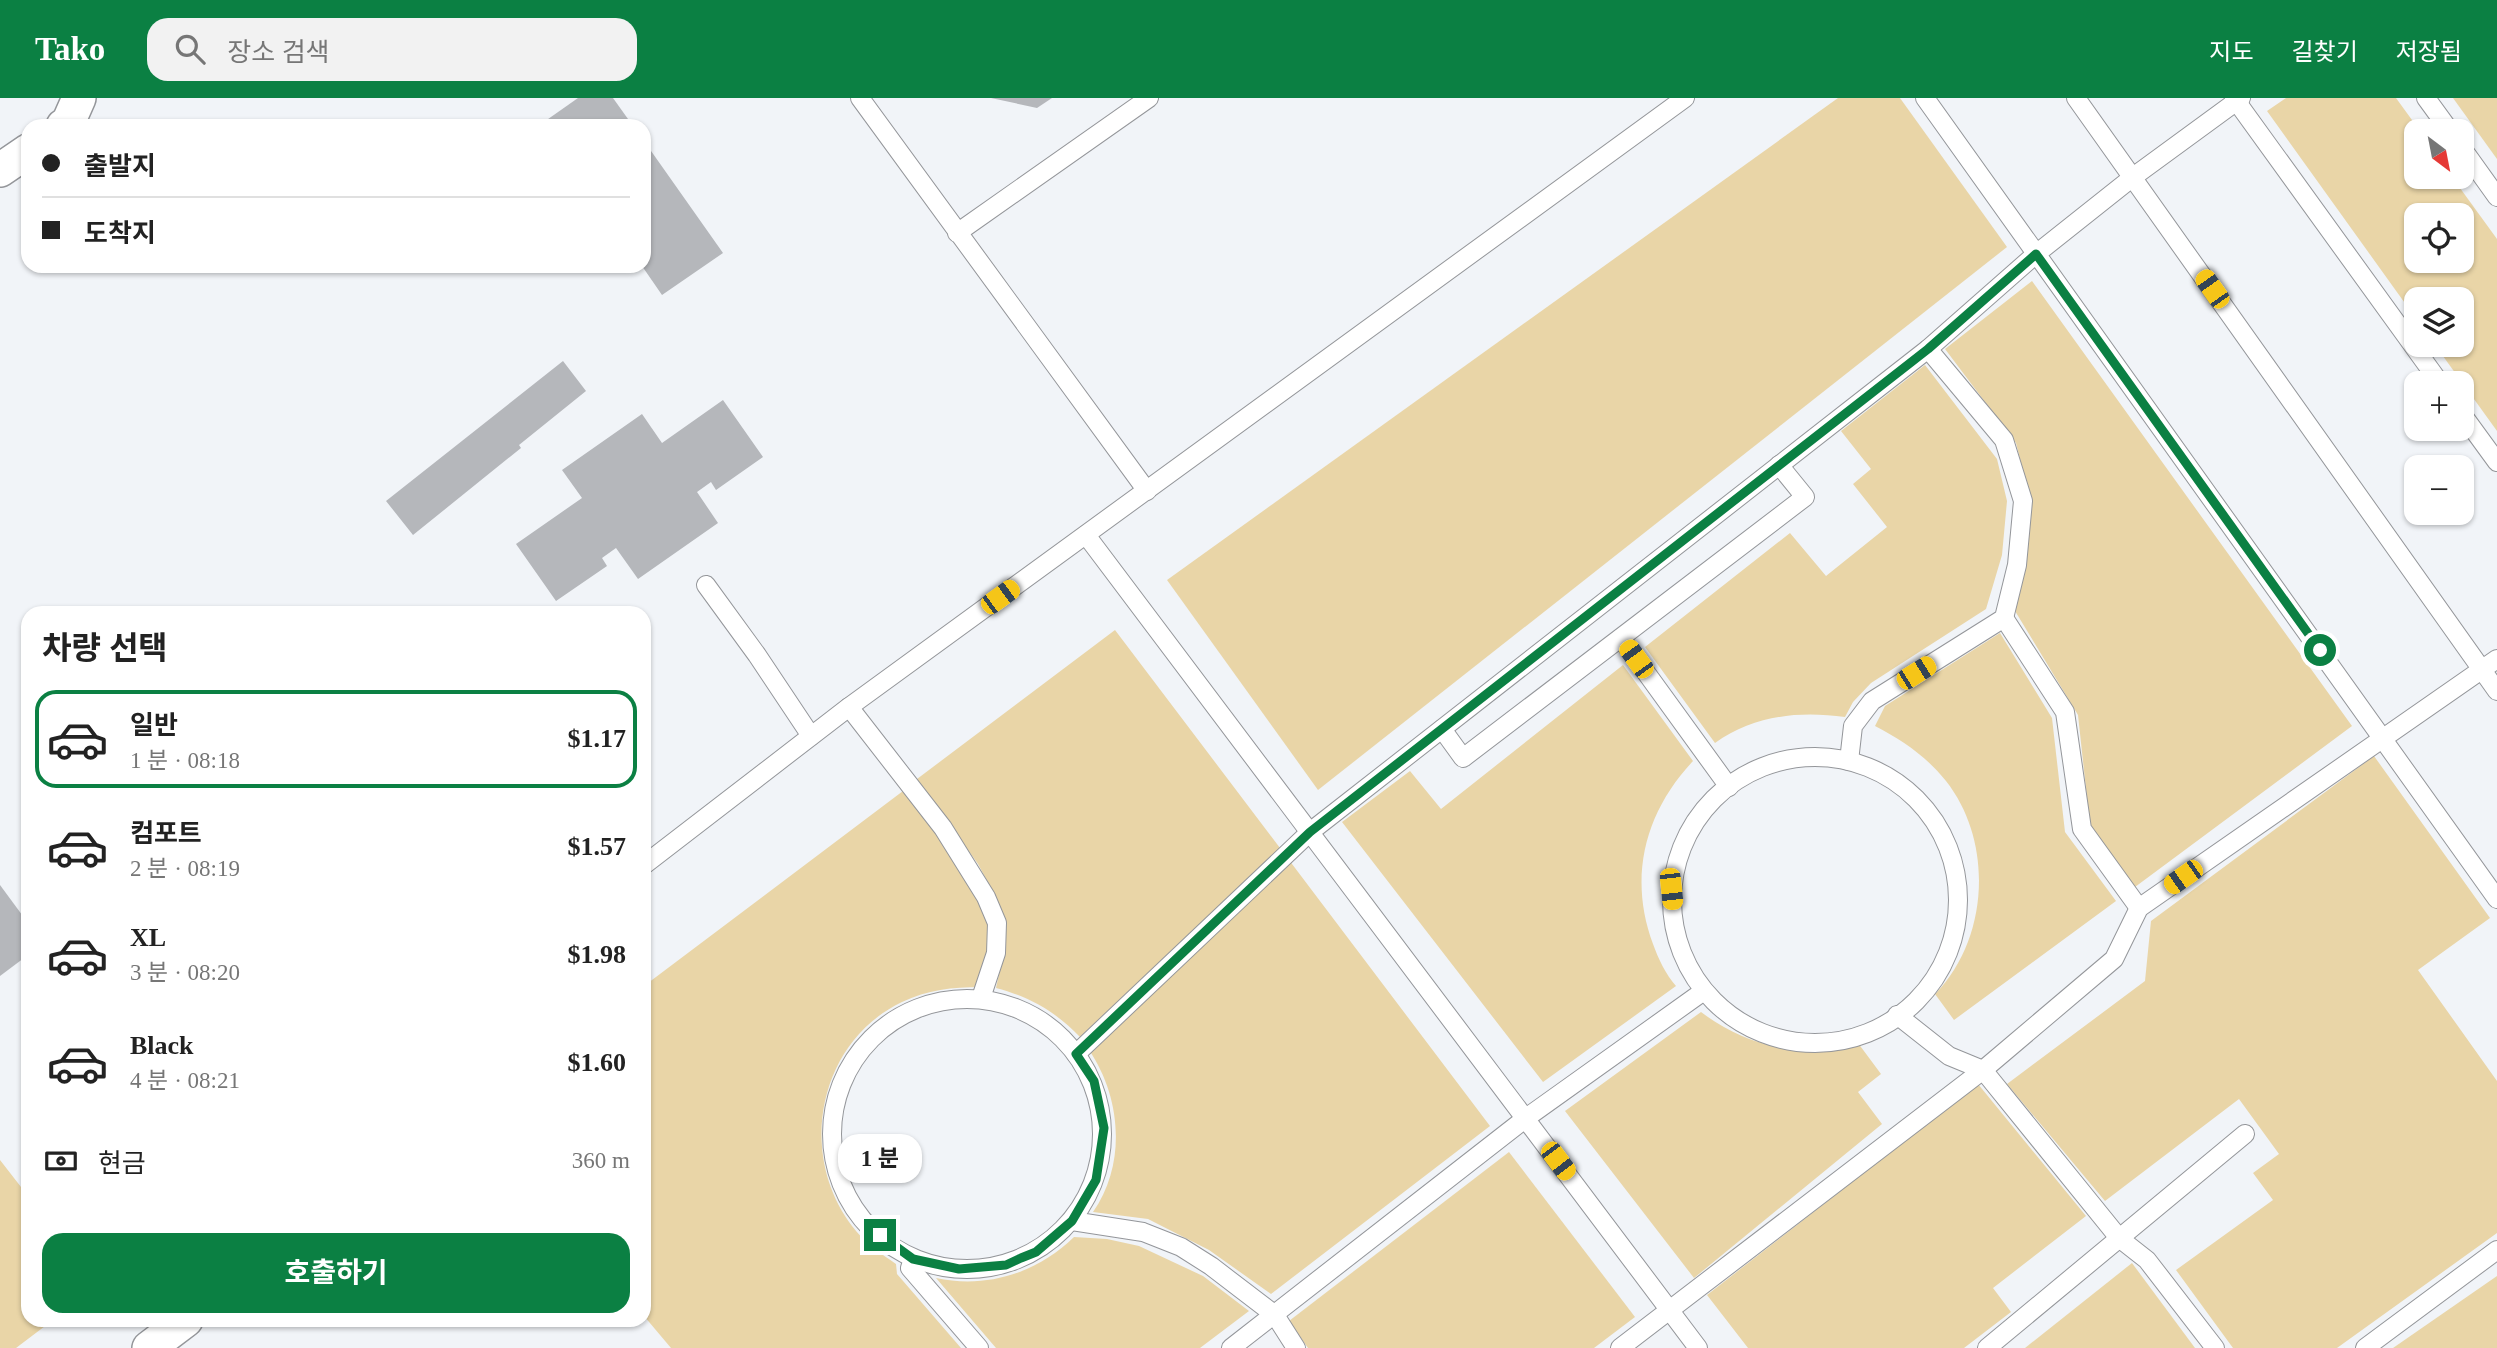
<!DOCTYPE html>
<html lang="ko">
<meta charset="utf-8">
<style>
:root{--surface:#fff;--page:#f2f2f2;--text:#222;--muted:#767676;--line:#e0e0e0;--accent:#0b8043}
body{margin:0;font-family:"Times New Roman","Noto Sans KR",serif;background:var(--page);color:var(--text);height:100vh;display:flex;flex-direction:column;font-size:26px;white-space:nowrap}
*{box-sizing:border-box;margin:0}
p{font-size:23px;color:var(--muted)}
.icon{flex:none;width:38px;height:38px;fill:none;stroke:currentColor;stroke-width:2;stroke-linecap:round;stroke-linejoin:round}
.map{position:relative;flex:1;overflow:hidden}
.sheet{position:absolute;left:21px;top:508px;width:630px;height:721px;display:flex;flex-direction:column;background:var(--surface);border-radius:21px;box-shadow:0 2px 5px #0004}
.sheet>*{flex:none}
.top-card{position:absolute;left:21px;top:21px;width:630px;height:154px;border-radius:21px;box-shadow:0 2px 5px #0004;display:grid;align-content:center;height:154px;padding:0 21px;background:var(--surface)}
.needle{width:46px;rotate:148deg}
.tools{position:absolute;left:2404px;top:21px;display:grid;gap:14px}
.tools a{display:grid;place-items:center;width:70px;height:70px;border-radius:14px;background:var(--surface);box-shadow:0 2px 5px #0004;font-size:35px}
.end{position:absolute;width:32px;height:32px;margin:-16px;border:9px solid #0b8043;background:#fff;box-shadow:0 0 0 4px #fff}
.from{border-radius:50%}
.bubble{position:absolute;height:49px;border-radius:21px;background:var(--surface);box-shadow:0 2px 5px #0004;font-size:23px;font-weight:700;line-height:49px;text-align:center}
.car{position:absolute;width:21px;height:42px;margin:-21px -10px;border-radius:9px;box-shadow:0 0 5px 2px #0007;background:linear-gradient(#f5c518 24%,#345 0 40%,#f5c518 0 76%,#345 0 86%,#f5c518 0)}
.top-card b{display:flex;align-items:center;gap:24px;height:66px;font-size:26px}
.top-card b+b{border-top:2px solid var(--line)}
.top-card i{width:18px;height:18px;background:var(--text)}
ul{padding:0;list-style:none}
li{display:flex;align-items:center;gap:21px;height:98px;margin:0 14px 10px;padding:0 7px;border:4px solid transparent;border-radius:21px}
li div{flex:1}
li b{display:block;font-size:26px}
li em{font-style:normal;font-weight:700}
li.current{border-color:var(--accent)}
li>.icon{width:63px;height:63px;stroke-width:1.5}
h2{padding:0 21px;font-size:32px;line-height:84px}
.pay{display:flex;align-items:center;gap:18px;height:77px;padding:0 21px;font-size:26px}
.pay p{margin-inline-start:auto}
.action{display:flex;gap:14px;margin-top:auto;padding:14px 21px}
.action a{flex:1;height:80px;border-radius:21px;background:var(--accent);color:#fff;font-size:28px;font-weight:700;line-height:80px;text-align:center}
header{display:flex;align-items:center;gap:42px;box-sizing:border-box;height:98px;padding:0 35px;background:var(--accent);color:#fff}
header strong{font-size:33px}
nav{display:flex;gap:38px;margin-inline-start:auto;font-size:24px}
.search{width:490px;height:63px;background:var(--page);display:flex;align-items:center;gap:18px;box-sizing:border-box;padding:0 24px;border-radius:21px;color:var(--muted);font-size:26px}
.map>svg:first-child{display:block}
.green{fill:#e9d5a7;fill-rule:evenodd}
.building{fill:#b5b7bb}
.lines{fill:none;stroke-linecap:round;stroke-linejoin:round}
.lane-casing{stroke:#94969a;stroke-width:20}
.street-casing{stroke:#94969a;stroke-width:36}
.lane{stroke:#fff;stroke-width:18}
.street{stroke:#fff;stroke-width:33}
.route{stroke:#0b8043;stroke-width:9}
</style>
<header>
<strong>Tako</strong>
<div class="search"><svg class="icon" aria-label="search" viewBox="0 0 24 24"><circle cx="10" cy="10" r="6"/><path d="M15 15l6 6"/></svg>장소 검색</div>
<nav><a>지도</a><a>길찾기</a><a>저장됨</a></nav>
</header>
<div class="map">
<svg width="2497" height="1250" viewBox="0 0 2497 1250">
<rect width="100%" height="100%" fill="#f1f4f8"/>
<g class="green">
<path d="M1838 0H1900L2007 149 1318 692 1167 482Z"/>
<path d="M2286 0H2396L2420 33H2417V79H2452L2497 141V333L2435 247H2462V201H2417V222L2267 13ZM2417 117H2462V163H2417Z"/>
<path d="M2453 0H2497V61Z"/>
<path d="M2032 183 2352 628 2135 789 2090 728 2078 617 2012 508 2031 405 2016 345 1945 251Z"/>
<path d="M1925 267 1997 361 2007 403 2002 457 1986 511 1871 585 1853 604 1845 619C1799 613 1754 617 1715 645L1645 549 1790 435 1826 478 1887 429 1853 386 1871 371 1841 333Z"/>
<path d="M1115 532 1280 750 1080 939C1056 914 1030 899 996 890L1003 858 992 792 978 766 917 681Z"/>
<path d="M2000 535 2052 620 2065 734 2116 803 1954 922 1935 896C1989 841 1994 744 1946 683 1926 658 1902 642 1875 628L1885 608Z"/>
<path d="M1623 567 1693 663C1645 714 1628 779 1653 846 1658 860 1666 877 1676 888L1543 984 1342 724 1410 673 1441 711Z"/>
<path d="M2374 658 2490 820 2418 872 2497 983V1135L2337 1250H2233L2176 1172 2273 1102 2253 1075 2279 1056 2239 1001 2105 1103 2007 986 2145 883 2151 823Z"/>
<path d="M903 693C933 732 973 776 987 825 993 845 985 869 980 889 953 889 927 892 902 904 818 944 797 1056 852 1128 864 1144 880 1155 896 1166L897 1176 961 1250H671L644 1218V888Z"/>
<path d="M1289 762 1490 1028 1271 1196 1209 1152 1148 1121 1093 1114C1127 1065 1121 999 1089 952Z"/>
<path d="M1701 914C1747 949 1802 961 1858 945L1881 976 1858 994 1882 1026 1694 1180 1565 1013Z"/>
<path d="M1978 986 2086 1118 1993 1190 2011 1214 1964 1250H1748L1707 1197Z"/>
<path d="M1509 1054 1635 1219 1594 1250H1308L1289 1223Z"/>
<path d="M0 1062 28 1098V1222H53L16 1250H0Z"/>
<path d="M1074 1139 1107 1141 1139 1148 1203 1178 1249 1213 1200 1250H996L936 1180C987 1191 1037 1175 1074 1139Z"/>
<path d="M2132 1165 2195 1250H2025Z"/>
<path d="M2497 1178V1250H2393Z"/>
</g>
<g class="building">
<path d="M578 0H613L633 28H543L541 26Z"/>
<path d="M991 0H1052L1037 10Z"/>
<path d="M644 43 723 155 662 197 642 168H644Z"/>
<path d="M563 263 586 293 519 347 521 350 413 437 386 403Z"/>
<path d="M723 302 763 359 716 392 711 384 697 394 718 425 638 481 616 450 602 460 607 468 556 503 516 446 582 400 562 372 642 316 662 345Z"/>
<path d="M0 787 28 825V857L0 878Z"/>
</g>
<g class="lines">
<g class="lane-casing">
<g id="lane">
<path d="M860 0 1147 393"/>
<path d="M1925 0 2497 801"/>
<path d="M2076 0 2497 593"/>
<path d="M2234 0 2440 285"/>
<path d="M2426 0 2450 33"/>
<path d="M2462 50 2497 99"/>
<path d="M957 135 1149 0"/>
<path d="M2462 316 2497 364"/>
<path d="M1086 437 1698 1250"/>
<path d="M706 487 757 557 811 638"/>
<path d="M2004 520 2065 614 2082 731 2139 810"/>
<path d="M1621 540 1729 689"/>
<path d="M849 609 943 730 986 799 997 825 996 855 982 897"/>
<path d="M1442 631 1463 660 1805 399 1779 367"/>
<circle cx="1815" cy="802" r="143"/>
<path d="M1849 663 1853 628 1872 603 2004 520 2017 467 2023 403 2004 342 1928 251"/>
<path d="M644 767 849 609 1685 0"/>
<circle cx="967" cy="1036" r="135"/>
<path d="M1897 917 1949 958 1983 972 2119 1140 2147 1162 2215 1250"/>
<path d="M1076 956 1310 734 1928 251 2036 156 2133 79 2241 0"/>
<path d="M1072 1123 1143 1134 1181 1149 1211 1168 1275 1217 1296 1250"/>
<path d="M913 1161 910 1170 979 1250"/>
<path d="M1231 1250 1526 1020 1701 895"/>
<path d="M1620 1250 1983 972 2114 861 2139 810 2497 561"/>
<path d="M1987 1250 2245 1036"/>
<path d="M2365 1250 2497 1152"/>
</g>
</g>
<g class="street-casing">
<g id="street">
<path d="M63 28 68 25 79 0"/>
<path d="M0 72 28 53"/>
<path d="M149 1250 186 1222"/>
</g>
</g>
<use href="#lane" class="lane"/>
<use href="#street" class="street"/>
</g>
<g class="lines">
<path class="route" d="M880 1137 913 1161 959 1171 1006 1167 1021 1160 1036 1154 1072 1123 1096 1082 1104 1030 1094 983 1076 956 1310 734 1928 251 2036 156 2320 552"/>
</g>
</svg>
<div class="tools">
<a><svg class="needle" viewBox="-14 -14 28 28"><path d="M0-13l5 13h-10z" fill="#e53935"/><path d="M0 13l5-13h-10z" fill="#767676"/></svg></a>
<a><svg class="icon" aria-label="locate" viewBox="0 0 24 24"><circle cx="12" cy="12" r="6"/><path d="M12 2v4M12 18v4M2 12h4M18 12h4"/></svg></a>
<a><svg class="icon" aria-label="layers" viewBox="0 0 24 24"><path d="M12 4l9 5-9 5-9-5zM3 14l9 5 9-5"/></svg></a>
<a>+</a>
<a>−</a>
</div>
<i class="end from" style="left:2320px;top:552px"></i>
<i class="end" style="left:880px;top:1137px"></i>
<div class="bubble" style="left:838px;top:1036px;width:84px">1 분</div>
<i class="car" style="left:2212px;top:191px;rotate:325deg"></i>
<i class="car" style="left:1000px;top:499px;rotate:54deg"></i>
<i class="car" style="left:1636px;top:561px;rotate:324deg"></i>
<i class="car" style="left:1916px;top:575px;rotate:58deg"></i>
<i class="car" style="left:2183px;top:779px;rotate:235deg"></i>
<i class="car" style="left:1671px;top:791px;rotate:174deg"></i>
<i class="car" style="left:1558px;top:1063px;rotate:143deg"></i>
<div class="top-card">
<b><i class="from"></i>출발지</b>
<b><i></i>도착지</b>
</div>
<section class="sheet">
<h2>차량 선택</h2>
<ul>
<li class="current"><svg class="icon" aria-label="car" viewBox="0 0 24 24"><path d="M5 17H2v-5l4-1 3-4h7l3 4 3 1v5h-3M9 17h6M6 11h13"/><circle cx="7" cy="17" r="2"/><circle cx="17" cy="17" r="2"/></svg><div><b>일반</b><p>1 분 · 08:18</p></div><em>$1.17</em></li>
<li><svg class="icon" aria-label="car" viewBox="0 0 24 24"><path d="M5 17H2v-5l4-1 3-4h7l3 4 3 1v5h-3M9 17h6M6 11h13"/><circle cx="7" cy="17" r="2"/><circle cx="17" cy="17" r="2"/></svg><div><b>컴포트</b><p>2 분 · 08:19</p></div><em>$1.57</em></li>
<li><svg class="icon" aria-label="car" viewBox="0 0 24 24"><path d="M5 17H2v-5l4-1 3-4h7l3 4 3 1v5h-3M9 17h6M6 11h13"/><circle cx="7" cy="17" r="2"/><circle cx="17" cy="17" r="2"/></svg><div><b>XL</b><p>3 분 · 08:20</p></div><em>$1.98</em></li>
<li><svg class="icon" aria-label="car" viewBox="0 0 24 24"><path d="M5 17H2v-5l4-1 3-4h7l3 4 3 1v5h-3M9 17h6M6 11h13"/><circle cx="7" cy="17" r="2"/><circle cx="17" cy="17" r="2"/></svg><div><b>Black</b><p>4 분 · 08:21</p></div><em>$1.60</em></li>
</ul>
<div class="pay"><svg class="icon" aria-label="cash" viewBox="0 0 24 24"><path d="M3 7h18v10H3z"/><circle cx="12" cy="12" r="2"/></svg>현금<p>360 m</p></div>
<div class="action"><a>호출하기</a></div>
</section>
</div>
